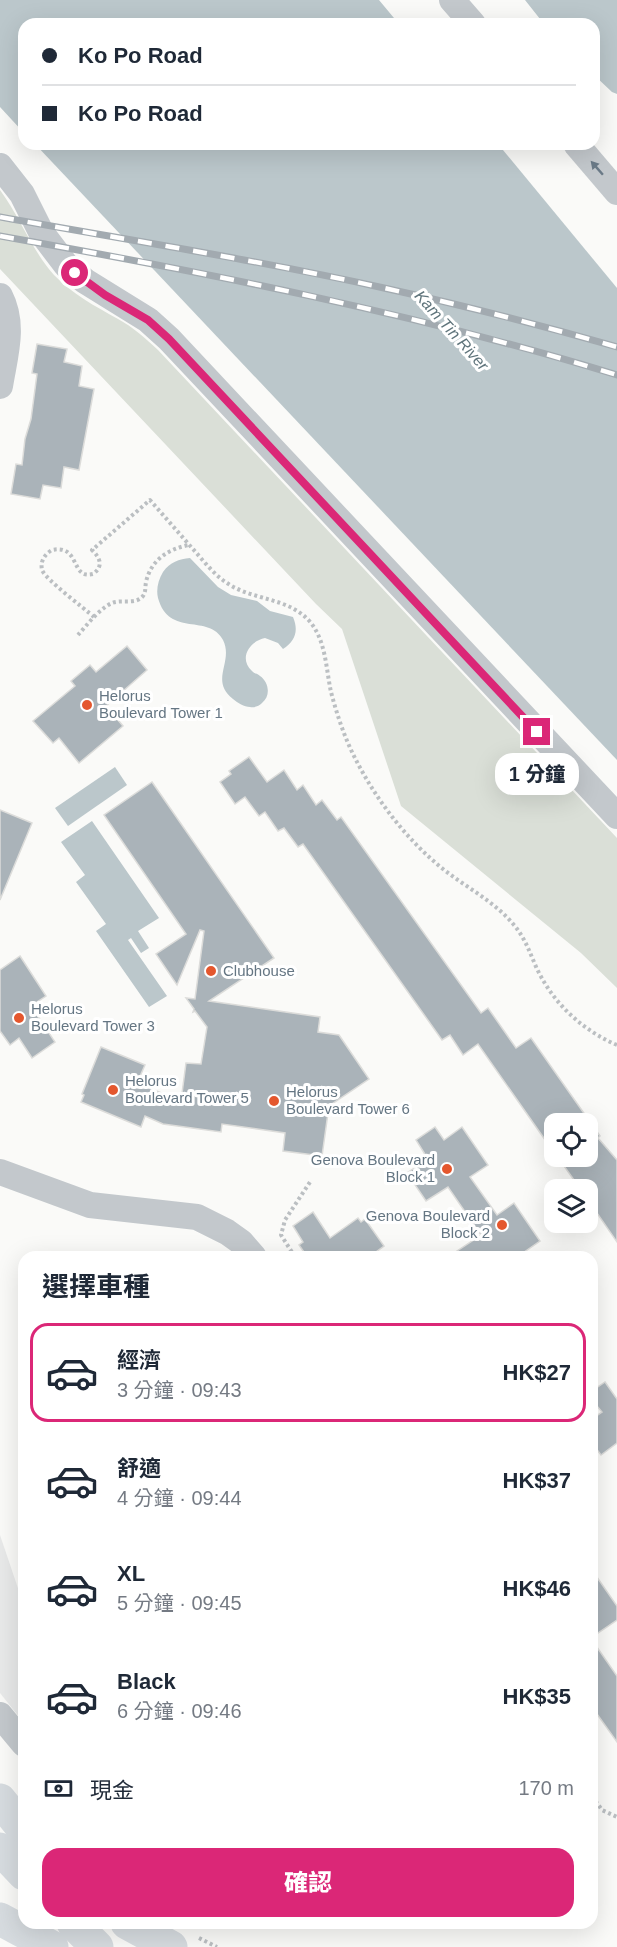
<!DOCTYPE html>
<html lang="zh-TW">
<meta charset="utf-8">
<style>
:root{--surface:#fff;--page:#f6f6f7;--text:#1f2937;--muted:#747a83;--line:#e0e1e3;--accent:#db2777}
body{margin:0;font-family:Helvetica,"Noto Sans TC",sans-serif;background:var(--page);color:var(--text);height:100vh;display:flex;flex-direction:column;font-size:22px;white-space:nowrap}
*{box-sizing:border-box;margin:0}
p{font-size:20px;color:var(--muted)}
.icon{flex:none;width:33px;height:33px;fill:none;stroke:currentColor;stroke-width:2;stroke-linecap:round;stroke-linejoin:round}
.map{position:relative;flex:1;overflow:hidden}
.drawer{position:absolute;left:18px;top:1251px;width:580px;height:678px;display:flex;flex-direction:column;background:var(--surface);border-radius:18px;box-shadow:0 6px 24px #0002}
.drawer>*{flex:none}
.banner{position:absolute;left:18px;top:18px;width:582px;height:132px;border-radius:18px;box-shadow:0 6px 24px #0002;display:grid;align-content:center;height:132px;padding:0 24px;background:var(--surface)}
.buttons{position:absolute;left:544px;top:1113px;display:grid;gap:12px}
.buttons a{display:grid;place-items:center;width:54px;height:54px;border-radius:12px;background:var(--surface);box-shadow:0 6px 24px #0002;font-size:30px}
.end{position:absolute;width:27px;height:27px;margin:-14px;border:8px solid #db2777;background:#fff;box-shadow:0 0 0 3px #fff}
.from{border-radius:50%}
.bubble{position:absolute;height:42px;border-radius:18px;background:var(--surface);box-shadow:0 6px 24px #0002;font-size:20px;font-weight:800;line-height:42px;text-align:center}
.banner b{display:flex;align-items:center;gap:21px;height:57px;font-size:22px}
.banner b+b{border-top:2px solid var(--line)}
.banner i{width:15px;height:15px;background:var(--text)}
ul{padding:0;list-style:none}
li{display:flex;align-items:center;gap:18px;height:99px;margin:0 12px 9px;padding:0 12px;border:3px solid transparent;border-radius:18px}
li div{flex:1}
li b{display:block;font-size:22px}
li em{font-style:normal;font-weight:800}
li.selected{border-color:var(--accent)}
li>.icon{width:54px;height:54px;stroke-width:1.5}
h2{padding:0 24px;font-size:27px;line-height:72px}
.pay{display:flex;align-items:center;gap:15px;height:66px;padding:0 24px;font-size:22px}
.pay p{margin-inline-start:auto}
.button{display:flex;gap:12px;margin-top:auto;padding:12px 24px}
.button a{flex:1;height:69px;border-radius:18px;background:var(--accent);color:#fff;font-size:24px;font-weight:800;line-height:69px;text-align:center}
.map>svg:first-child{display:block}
.built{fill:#e8e9e9}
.green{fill:#dadfd7}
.water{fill:#bbc7cb}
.building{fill:#aab3b9;stroke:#dcdcda;stroke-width:1.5}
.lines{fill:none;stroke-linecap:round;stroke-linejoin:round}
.path{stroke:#bbbfc2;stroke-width:4;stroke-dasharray:3 3;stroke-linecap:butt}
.minor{stroke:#c3c8cc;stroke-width:26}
.major{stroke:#d6dbdf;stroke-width:33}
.highway{stroke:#d6dbdf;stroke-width:33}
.rail-casing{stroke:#a2aab0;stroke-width:7}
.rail{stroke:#fff;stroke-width:4.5;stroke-dasharray:14;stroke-linecap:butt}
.oneway{fill:#6a7a87}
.route{stroke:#db2777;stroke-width:8}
.poi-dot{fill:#e4572e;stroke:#fff;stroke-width:2}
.labels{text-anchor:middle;stroke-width:6;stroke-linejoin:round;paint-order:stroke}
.poi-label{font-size:15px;fill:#657683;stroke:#fff;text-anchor:start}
.water-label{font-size:16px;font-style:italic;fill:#60757c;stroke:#fff}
</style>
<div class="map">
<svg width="617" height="1947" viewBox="0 0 617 1947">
<rect width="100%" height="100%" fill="#fafaf8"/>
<path class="built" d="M0 1535 24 1606V1723L0 1693Z"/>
<path class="green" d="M0 190C20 217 31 249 54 275 72 294 95 306 118 319 133 327 145 338 158 350L617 838V988L581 953 401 806 342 629 316 604 0 269Z"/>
<g class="water">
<path d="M0 0H379L399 24H24V133L0 107Z"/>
<path d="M525 0H617V94L612 92 594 75V24H544Z"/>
<path d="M35 144H498L617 288V760Z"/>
<path d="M190 558 218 587 231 595 257 601 270 611 293 617C299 631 295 641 283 649L278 643 265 638C250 641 238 658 252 671 256 675 256 672 260 676 269 682 271 696 262 703 259 706 254 708 250 707 244 707 238 703 233 699 209 680 234 662 223 640 209 613 169 638 158 598 156 590 158 580 163 572 170 562 179 559 190 558Z"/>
<path d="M115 767 127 785 68 826 55 808Z"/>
<path d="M92 821 159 918 138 931 149 948 141 953 131 938 128 940 167 996 149 1007 96 931 106 924 76 882 85 875 61 842Z"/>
</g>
<g class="building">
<path d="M37 344 67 349 64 362 82 366 79 386 94 389 79 470 64 467 61 488 43 485 40 499 11 494 16 464 22 465 25 439 31 419 37 374 32 373Z"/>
<path d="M127 646 147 670 106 706 123 726 79 763 59 738 53 743 33 721 75 686 71 681 90 665 96 672Z"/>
<path d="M249 757 267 782 284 770 297 790 303 785 316 805 322 800 337 820 341 817 481 1013 488 1008 516 1048 531 1038 600 1136 598 1138 617 1160V1242L588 1200V1190H581L557 1156H588V1124H555V1154L478 1044 463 1055 450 1035 442 1040 303 844 298 847 284 828 278 831 265 812 259 816 245 797 235 804 220 782 231 774 229 771Z"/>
<path d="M152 782 274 958 209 1001 320 1017 318 1032 339 1035 369 1079 329 1106 322 1156 283 1151 285 1133 222 1124 221 1132 163 1124 145 1116 141 1127 81 1102 84 1095 82 1094 101 1047 145 1065 137 1083 181 1101 186 1063 201 1064 207 1027 195 1011 193 1012 194 1009 186 998 195 999 204 931 200 930 177 985 156 954 186 934 104 815Z"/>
<path d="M0 810 32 823 0 900Z"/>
<path d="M20 956 46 996 31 1006 55 1042 32 1058 19 1038 10 1045 0 1031V970Z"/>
<path d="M435 1127 444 1140 462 1127 488 1165 470 1177 497 1215 514 1203 540 1241 517 1257H448L481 1235 448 1187 426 1201 407 1173 428 1159 416 1140Z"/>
<path d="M313 1212 330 1238 358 1218 361 1222 365 1219 384 1246 369 1257H302L306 1255 299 1245 303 1242 293 1226Z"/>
<path d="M605 1382 617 1399V1443L601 1455 592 1443V1419L602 1412 592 1400V1391Z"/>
<path d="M592 1570 617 1606V1620L592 1637Z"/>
<path d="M592 1640 617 1676V1742L592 1707Z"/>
</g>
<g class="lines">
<g class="path">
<path d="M94 617C84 608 46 580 42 570 40 561 45 554 52 550 81 544 70 580 93 574 104 566 100 558 92 550L150 500C164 516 178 532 192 548 203 560 213 574 227 583 253 601 290 597 311 623 326 642 326 669 331 692 337 715 345 739 356 760 377 801 407 840 443 869 467 888 494 901 514 925 525 938 530 953 537 969 554 1004 582 1030 617 1045"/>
<path d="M78 635C87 625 99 609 112 603 122 599 136 605 143 596 146 592 145 587 146 582 151 560 168 549 189 545"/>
<path d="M295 1257 281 1235 285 1220 310 1182"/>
<path d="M592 1796 602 1810 617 1817"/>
<path d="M199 1938 217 1947"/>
</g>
<g class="minor">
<path d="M452 0 473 24"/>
<path d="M576 144 617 192"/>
<path d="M0 166 22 194 41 232 66 265 85 281 148 320 169 339 617 816"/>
<path d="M0 296C15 325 5 355 0 386"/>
<path d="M0 1172 90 1205 197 1217 227 1232 241 1242 254 1257"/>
<path d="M0 1715 24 1744"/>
</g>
<g class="major">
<path d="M0 1919 52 1947"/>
<path d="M127 1923 171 1947"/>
</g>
<g class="highway">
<path d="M0 1800 24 1830"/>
<path d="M0 1849 24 1874"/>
<path d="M73 1923 97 1947"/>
</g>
<g class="rail-casing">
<g id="rail">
<path d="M0 217C128 240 257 260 384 288 462 305 540 325 617 347"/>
<path d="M0 236C208 273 415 313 617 375"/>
</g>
</g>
<use href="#rail" class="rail"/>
</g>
<defs><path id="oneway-solid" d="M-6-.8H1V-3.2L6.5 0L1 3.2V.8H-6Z" transform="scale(1.5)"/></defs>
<use class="oneway" href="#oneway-solid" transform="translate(597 168) rotate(-131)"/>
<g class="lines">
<path class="route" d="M75 273 105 295 148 320 169 339 537 732"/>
</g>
<g class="poi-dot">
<circle cx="87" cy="705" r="6"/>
<circle cx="211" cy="971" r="6"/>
<circle cx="19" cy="1018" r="6"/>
<circle cx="113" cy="1090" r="6"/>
<circle cx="274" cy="1101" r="6"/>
<circle cx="447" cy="1169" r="6"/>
<circle cx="502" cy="1225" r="6"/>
</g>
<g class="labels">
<g class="poi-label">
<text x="99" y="701">Helorus<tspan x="99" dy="17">Boulevard Tower 1</tspan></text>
<text x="223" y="976">Clubhouse</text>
<text x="31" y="1014">Helorus<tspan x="31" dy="17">Boulevard Tower 3</tspan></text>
<text x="125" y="1086">Helorus<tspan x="125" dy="17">Boulevard Tower 5</tspan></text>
<text x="286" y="1097">Helorus<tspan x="286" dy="17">Boulevard Tower 6</tspan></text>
<text x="435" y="1165" text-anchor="end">Genova Boulevard<tspan x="435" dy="17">Block 1</tspan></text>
<text x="490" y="1221" text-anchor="end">Genova Boulevard<tspan x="490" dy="17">Block 2</tspan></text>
</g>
<g class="water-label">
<text transform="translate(452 330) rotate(48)" y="6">Kam Tin River</text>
</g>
</g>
</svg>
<div class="buttons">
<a><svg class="icon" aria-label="locate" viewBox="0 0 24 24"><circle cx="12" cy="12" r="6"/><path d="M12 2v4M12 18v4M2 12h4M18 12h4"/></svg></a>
<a><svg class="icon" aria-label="layers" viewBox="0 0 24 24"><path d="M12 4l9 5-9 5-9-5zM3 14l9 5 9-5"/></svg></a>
</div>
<i class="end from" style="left:75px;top:273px"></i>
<i class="end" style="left:537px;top:732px"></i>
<div class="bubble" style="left:495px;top:753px;width:84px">1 分鐘</div>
<div class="banner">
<b><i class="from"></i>Ko Po Road</b>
<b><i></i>Ko Po Road</b>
</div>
<section class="drawer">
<h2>選擇車種</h2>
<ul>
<li class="selected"><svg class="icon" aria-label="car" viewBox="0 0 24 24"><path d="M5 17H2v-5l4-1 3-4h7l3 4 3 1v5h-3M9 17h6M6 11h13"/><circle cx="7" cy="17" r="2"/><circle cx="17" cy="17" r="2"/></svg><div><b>經濟</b><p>3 分鐘 · 09:43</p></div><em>HK$27</em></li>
<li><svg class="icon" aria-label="car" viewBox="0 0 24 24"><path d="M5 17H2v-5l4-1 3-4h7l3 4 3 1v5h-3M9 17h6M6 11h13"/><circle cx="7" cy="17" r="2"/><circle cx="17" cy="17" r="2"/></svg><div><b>舒適</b><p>4 分鐘 · 09:44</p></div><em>HK$37</em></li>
<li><svg class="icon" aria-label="car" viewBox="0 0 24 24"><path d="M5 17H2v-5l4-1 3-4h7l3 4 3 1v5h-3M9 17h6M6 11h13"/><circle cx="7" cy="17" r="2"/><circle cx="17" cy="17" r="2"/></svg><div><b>XL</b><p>5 分鐘 · 09:45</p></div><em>HK$46</em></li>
<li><svg class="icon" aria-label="car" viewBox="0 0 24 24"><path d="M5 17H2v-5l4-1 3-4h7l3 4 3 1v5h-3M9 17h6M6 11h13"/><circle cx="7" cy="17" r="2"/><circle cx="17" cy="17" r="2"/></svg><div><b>Black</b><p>6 分鐘 · 09:46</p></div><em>HK$35</em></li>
</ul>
<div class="pay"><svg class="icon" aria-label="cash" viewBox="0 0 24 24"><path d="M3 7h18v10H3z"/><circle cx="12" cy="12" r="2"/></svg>現金<p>170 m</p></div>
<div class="button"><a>確認</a></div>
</section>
</div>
